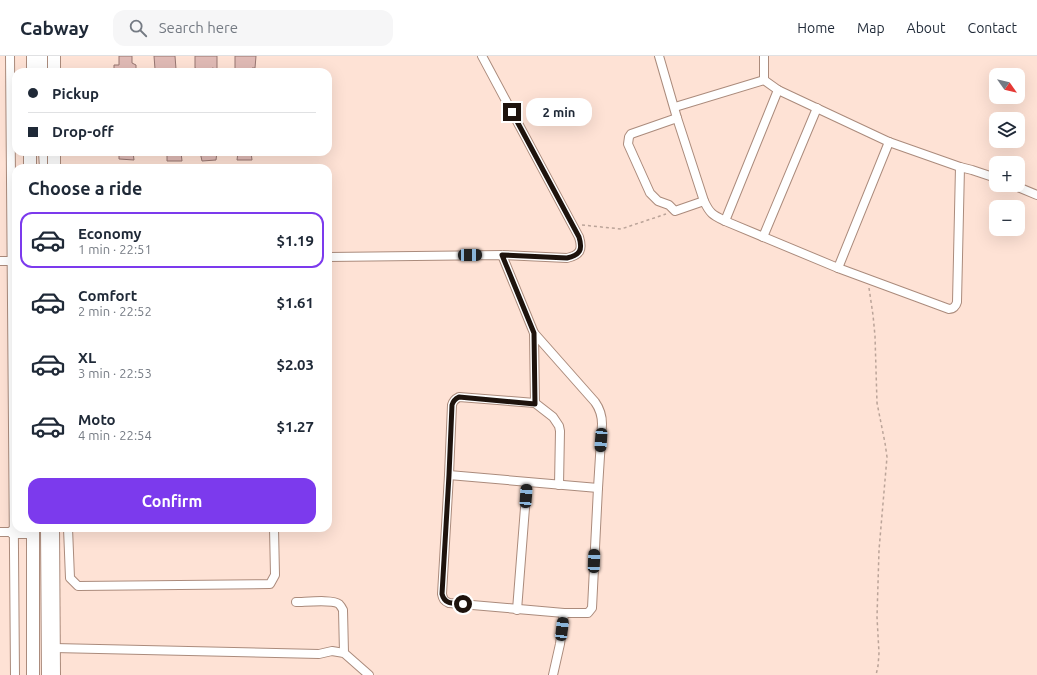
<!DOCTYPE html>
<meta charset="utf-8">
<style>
:root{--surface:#fff;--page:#f6f6f7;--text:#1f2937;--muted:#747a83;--line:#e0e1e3;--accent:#7c3aed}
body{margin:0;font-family:Ubuntu,sans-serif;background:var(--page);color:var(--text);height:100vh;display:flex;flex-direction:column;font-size:15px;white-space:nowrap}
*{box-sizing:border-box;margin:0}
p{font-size:13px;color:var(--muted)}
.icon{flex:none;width:22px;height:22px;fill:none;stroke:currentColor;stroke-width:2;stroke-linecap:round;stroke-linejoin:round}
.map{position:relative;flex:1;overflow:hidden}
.side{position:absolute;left:12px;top:108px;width:320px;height:368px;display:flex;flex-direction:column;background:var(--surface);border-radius:12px;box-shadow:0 4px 16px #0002}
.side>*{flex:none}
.banner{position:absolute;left:12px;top:12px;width:320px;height:88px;border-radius:12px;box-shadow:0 4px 16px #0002;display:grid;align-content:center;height:88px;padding:0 16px;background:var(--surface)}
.needle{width:26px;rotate:124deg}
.buttons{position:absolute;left:989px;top:12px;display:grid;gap:8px}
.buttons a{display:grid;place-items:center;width:36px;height:36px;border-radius:8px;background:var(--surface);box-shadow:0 4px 16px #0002;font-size:20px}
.end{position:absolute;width:18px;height:18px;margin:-9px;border:5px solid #1e130d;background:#fff;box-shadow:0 0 0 2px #fff}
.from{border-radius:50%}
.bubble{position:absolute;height:28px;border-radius:12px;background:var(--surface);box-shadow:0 4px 16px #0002;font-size:13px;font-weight:600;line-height:28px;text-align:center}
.car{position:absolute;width:12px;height:24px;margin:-12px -6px;border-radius:5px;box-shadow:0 0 3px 1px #0007;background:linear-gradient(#222 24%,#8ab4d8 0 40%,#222 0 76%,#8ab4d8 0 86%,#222 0)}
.banner b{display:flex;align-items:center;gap:14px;height:38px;font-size:15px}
.banner b+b{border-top:1px solid var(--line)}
.banner i{width:10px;height:10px;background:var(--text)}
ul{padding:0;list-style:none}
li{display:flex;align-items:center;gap:12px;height:56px;margin:0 8px 6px;padding:0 8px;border:2px solid transparent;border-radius:12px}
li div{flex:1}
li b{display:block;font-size:15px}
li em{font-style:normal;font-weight:600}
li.active{border-color:var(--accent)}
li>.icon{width:36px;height:36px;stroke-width:1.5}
h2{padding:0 16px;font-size:18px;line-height:48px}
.primary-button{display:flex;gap:8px;margin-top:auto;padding:8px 16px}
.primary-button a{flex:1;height:46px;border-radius:12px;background:var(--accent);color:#fff;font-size:16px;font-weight:600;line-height:46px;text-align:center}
header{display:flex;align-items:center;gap:24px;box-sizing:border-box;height:56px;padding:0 20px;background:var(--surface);border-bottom:1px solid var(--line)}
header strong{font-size:19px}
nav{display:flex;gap:22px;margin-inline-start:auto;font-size:14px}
.search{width:280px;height:36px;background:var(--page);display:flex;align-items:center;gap:10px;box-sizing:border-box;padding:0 14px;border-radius:12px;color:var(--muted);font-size:15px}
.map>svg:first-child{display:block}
.building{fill:#e0bab5;stroke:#987671}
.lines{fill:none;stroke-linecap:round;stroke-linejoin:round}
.lane-casing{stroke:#ab8b7c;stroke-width:6}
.street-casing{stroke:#ab8b7c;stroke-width:10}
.secondary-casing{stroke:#ab8b7c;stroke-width:14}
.path{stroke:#bba499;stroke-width:1.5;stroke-dasharray:3 3;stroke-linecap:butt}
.lane{stroke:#fff;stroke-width:4}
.street{stroke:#fff;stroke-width:8}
.secondary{stroke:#fff;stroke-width:12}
.route{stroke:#1e130d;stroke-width:5}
</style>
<header>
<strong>Cabway</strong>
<div class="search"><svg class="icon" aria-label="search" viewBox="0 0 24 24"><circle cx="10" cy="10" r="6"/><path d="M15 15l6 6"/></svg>Search here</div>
<nav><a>Home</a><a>Map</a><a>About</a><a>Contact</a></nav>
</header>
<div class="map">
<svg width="1037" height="619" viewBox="0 0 1037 619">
<rect width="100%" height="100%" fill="#fee2d5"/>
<g class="building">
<path d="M119 0H132V7L136 9V16H114V9H119Z"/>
<path d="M154 0H175L176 13H173V16H158V13H155Z"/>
<path d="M195 0H217V13L212 12V16H199L198 13 195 12Z"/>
<path d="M235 0H256L255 12H252V16H239L238 13H235Z"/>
<path d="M119 96H133L134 104 119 103Z"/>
<path d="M167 96H181L182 105H167Z"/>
<path d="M200 96H217L216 104 202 105Z"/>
<path d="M238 96H251L252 104H237Z"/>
</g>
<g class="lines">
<g class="lane-casing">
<g id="lane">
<path d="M41 0V16"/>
<path d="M45 0V16"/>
<path d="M41 96 42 112"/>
<path d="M45 96V112"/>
<path d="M43 472 44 619"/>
<path d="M46 472 47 619"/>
</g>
</g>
<g class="street-casing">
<g id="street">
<path d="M10 0 15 619"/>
<path d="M659 0 677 62 704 145C710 158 713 159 725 165L838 212 949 253C953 253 956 250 957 246L960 111"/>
<path d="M764 24 778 34 889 86 960 111 972 114 996 122"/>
<path d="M764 24V0"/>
<path d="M675 51 764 24"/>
<path d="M677 62 631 78 629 81 628 88 650 137 658 145 669 149 675 155 704 145"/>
<path d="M1013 129 1037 139"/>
<path d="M725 165 778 34"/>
<path d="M763 181 817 52"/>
<path d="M502 199 534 277 535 347"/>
<path d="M328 201 502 199 567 202C580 199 583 194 579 181L482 0"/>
<path d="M0 205H16"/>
<path d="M838 212 889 86"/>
<path d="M534 277 595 346C600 353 602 359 602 368L598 432 592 552 588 557H564L449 547C444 545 443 543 442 538L449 419 452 349C453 345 455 343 459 341L535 347 553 361 559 370 560 375 559 429"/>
<path d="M449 419 598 432"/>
<path d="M68 472 70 522 78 530 270 528 275 519 274 472"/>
<path d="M0 476H13"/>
<path d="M296 546C305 546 333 543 339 548 341 550 342 552 343 554L344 597"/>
<path d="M517 554 527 426"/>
<path d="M54 592 319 598 332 595 344 597 369 619"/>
<path d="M553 619 560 588 564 557"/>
</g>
</g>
<g class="secondary-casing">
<g id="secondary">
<path d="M33 16V0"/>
<path d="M54 16V0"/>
<path d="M30 112V96"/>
<path d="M54 112V96"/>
<path d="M33 472V619"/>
<path d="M53 472 54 619"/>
<path d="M13 476H33"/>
</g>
</g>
<g class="path">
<path d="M582 169 621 173 666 158"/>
<path d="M869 232 873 259 875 280 877 347 885 387 887 401 879 494 877 561 879 597 878 610 876 619"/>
</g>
<use href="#lane" class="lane"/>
<use href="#street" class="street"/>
<use href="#secondary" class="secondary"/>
</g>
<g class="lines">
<path class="route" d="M463 548C453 547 445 549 442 538L449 419 452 349C453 345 455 343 459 341L535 348 534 277 502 199 567 202C580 199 583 194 579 181L512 56"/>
</g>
</svg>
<div class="buttons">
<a><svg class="needle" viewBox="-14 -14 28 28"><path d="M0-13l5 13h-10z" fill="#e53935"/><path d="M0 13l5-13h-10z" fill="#747a83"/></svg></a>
<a><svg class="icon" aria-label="layers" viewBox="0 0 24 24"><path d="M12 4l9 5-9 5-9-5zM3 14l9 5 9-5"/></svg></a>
<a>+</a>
<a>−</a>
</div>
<i class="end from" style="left:463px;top:548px"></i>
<i class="end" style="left:512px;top:56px"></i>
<div class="bubble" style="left:526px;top:42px;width:66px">2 min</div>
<i class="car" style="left:470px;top:199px;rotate:89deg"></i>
<i class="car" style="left:601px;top:384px;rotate:184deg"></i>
<i class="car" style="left:526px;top:440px;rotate:4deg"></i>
<i class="car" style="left:594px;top:505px;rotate:2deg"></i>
<i class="car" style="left:562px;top:573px;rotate:7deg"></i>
<div class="banner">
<b><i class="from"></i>Pickup</b>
<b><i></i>Drop-off</b>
</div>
<section class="side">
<h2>Choose a ride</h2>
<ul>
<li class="active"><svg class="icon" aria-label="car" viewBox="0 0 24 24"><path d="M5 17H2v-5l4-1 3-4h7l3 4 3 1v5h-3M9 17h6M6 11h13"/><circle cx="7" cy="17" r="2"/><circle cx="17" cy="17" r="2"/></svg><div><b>Economy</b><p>1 min · 22:51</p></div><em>$1.19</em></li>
<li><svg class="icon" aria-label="car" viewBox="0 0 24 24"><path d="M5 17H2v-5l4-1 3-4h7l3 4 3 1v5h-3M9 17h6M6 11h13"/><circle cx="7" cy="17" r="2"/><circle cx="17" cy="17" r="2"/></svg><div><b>Comfort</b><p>2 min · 22:52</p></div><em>$1.61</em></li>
<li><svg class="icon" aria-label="car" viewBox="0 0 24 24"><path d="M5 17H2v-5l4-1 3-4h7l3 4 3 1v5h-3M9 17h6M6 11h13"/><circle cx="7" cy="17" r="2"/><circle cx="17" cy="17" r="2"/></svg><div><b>XL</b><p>3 min · 22:53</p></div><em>$2.03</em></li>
<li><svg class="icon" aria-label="car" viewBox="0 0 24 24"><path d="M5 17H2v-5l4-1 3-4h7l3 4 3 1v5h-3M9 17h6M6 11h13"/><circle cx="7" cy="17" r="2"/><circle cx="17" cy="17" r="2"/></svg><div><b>Moto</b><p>4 min · 22:54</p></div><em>$1.27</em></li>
</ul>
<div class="primary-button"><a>Confirm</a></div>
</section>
</div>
